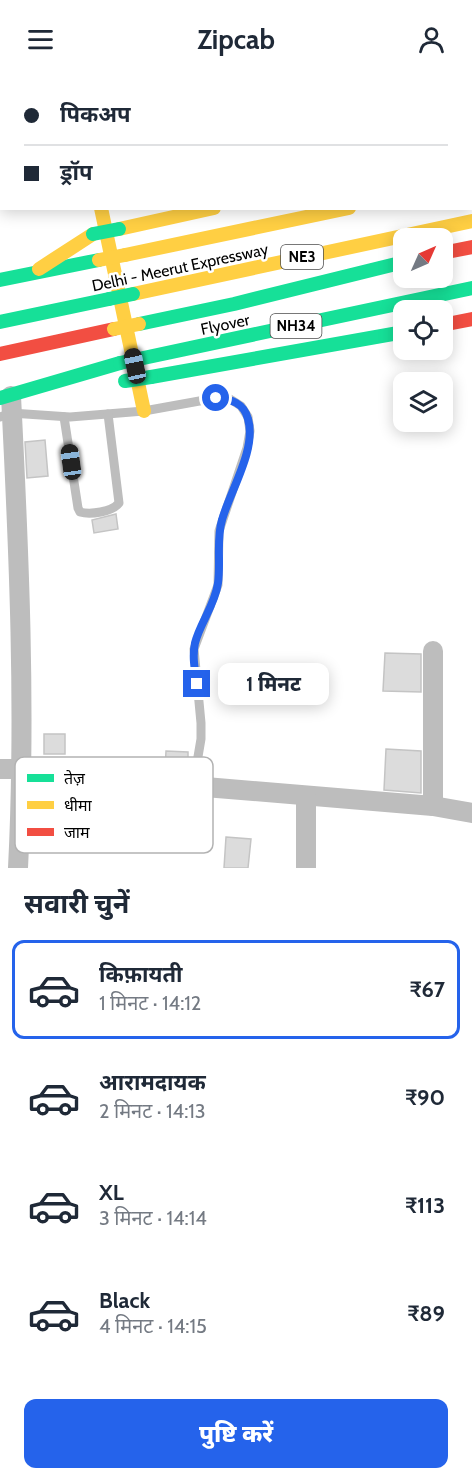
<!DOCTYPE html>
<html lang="hi">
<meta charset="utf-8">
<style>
:root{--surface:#fff;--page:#f2f2f3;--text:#1f2937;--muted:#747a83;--line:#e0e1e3;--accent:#2563eb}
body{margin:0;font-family:Cabin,"Noto Sans Devanagari",sans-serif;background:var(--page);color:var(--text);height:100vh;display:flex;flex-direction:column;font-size:22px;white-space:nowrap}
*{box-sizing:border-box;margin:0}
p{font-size:20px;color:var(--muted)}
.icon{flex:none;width:33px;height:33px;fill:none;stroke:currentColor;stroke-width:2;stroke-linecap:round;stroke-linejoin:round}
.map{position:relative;height:790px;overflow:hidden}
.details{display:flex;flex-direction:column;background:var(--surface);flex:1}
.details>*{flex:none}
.guide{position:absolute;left:0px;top:0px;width:472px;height:132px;box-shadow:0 3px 15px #0003;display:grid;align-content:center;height:132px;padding:0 24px;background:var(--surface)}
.needle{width:39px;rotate:45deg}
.tools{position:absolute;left:393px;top:150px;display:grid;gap:12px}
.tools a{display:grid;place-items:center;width:60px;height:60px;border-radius:12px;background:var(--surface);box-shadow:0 3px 15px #0003;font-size:30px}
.end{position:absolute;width:27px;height:27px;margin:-14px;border:8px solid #2563eb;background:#fff;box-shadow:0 0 0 3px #fff}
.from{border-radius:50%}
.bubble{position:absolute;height:42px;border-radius:12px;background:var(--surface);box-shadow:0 3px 15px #0003;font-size:20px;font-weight:800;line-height:42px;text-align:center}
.car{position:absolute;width:18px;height:36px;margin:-18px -9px;border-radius:8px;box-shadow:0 0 4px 2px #0007;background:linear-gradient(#222 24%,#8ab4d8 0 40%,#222 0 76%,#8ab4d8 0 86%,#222 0)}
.guide b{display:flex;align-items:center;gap:21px;height:57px;font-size:22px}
.guide b+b{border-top:2px solid var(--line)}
.guide i{width:15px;height:15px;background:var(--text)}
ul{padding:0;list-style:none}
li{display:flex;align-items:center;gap:18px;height:99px;margin:0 12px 9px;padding:0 12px;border:3px solid transparent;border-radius:12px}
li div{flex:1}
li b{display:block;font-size:22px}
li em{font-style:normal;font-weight:800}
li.current{border-color:var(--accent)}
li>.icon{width:54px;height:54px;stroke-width:1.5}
h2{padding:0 24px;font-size:27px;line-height:72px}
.cta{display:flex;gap:12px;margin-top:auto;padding:12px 24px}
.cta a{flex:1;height:69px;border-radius:12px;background:var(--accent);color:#fff;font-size:24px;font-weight:800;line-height:69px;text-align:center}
header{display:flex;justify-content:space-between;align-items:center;height:78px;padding:0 24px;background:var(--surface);font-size:27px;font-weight:800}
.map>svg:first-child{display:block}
.building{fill:#dcdcdc;stroke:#c4c4c4;stroke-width:1.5}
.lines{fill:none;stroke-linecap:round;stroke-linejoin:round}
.lane{stroke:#bdbdbd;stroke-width:9}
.street{stroke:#bdbdbd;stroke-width:20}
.fast{stroke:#16e098;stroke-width:14}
.slow{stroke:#ffcf43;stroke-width:14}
.jam{stroke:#f24e42;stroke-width:14}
.fast-bridge{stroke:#16e098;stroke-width:14}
.slow-bridge{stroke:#ffcf43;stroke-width:14}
.route{stroke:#2563eb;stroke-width:8}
.labels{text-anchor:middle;stroke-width:5;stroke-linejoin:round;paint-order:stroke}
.shield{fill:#fff;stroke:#4c4c4c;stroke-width:1.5}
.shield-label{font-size:15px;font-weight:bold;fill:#000}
.street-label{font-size:16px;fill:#000;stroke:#fff}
.key{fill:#fff;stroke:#b2b2b2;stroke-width:1.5}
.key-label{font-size:16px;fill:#000}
</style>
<header><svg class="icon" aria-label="menu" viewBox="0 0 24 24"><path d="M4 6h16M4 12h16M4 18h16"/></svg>Zipcab<svg class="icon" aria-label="person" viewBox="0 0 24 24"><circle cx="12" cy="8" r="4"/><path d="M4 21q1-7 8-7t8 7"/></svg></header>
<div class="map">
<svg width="472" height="790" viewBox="0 0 472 790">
<rect width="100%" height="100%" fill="#fff"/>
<g class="building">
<path d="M45 362 48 398 27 400 25 364Z"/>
<path d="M116 436 118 451 94 455 92 442Z"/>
<path d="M385 575 421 576V614L383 613Z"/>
<rect x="44" y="656" width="21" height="20"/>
<path d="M386 671 421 673V715L384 712Z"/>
<path d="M166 673 188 674V693L165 692Z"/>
<path d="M226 759 251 761 248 790H224Z"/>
</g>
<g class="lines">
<g class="lane">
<path d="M0 339 11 335 70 339 144 333 216 320 230 321 241 328 248 339 250 353 247 370 219 453 218 507 194 571 201 645V661L193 708"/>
<path d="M64 339 78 430 80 434C90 437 112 434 119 425L108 336"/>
</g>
<g class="street">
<path d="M11 318C19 475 26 633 18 790"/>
<path d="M0 691H22L205 709 433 728 472 735"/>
<path d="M306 718V790"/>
<path d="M433 728V573"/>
</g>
<g class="fast">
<path d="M266 0V2"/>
<path d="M471 76H472"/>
<path d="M0 93 2 92"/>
<path d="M0 202 99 182"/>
<path d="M0 244 109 221"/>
<path d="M139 246 234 226 404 184"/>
<path d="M151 299 404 254"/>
<path d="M0 320 120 285"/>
</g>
<g class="slow">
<path d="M236 0V2"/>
<path d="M471 106 472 105"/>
<path d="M101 130 144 333"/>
<path d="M119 151 214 130"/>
<path d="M125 177 349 130"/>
<path d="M39 191 93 156"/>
<path d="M133 216 472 143"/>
</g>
<g class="jam">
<path d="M405 2 411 0"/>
<path d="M442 175 472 169"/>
<path d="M442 247 472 241"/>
<path d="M0 276 114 251"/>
</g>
<g class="fast-bridge">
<path d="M93 156 119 151"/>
<path d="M109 221 133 216"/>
<path d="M120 285 472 210"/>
<path d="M125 303 151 299"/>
</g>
<g class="slow-bridge">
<path d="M99 182 125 177"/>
<path d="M114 251 139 246"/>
</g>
</g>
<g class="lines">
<path class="route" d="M197 606C195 593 192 579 195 565 200 545 215 527 218 505 221 484 216 462 222 442 230 413 257 371 248 341 244 325 231 321 216 320"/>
</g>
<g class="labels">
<g class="shield">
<rect x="281" y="167" width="42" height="24" rx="4.5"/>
<rect x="270.5" y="236" width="51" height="24" rx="4.5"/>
</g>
<g class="shield-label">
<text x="302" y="184">NE3</text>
<text x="296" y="253">NH34</text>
</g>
<g class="street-label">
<text transform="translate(180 189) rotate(-12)" y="6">Delhi - Meerut Expressway</text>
<text transform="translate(225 246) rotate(-12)" y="6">Flyover</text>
</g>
</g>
<rect x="15" y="679" width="198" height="96" rx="9" class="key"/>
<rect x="27" y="696" width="27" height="8" fill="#16e098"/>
<rect x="27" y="723" width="27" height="8" fill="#ffcf43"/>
<rect x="27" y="750" width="27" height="8" fill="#f24e42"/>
<g class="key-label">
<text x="64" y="706">तेज़</text>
<text x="64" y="733">धीमा</text>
<text x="64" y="760">जाम</text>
</g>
</svg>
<div class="tools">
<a><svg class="needle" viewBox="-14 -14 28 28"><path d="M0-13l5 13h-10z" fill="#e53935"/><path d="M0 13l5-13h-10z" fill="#747a83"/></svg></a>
<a><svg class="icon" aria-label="locate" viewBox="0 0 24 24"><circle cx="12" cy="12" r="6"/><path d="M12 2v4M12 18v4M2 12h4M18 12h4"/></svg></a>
<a><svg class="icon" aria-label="layers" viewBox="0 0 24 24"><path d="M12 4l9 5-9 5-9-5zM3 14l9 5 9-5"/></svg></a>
</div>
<i class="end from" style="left:216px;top:320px"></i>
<i class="end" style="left:197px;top:606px"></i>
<div class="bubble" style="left:218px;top:585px;width:111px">1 मिनट</div>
<i class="car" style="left:135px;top:288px;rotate:348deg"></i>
<i class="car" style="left:71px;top:384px;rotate:352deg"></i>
<div class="guide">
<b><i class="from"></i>पिकअप</b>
<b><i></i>ड्रॉप</b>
</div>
</div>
<section class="details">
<h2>सवारी चुनें</h2>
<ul>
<li class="current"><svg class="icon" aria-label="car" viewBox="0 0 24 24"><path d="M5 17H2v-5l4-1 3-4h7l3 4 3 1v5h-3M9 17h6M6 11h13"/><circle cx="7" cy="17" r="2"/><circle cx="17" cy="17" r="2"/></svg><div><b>किफ़ायती</b><p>1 मिनट · 14:12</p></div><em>₹67</em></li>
<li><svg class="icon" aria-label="car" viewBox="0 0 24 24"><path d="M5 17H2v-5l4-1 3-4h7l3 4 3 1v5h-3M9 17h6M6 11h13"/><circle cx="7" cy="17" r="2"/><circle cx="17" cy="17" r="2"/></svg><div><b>आरामदायक</b><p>2 मिनट · 14:13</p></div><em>₹90</em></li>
<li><svg class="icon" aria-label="car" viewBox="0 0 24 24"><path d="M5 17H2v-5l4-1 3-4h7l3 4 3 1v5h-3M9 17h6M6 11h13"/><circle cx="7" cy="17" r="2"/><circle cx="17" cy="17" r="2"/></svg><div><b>XL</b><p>3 मिनट · 14:14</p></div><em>₹113</em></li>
<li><svg class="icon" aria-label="car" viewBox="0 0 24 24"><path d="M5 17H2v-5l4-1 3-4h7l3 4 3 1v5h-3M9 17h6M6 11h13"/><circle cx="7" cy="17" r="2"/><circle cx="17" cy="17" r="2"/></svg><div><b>Black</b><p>4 मिनट · 14:15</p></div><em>₹89</em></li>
</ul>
<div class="cta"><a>पुष्टि करें</a></div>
</section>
